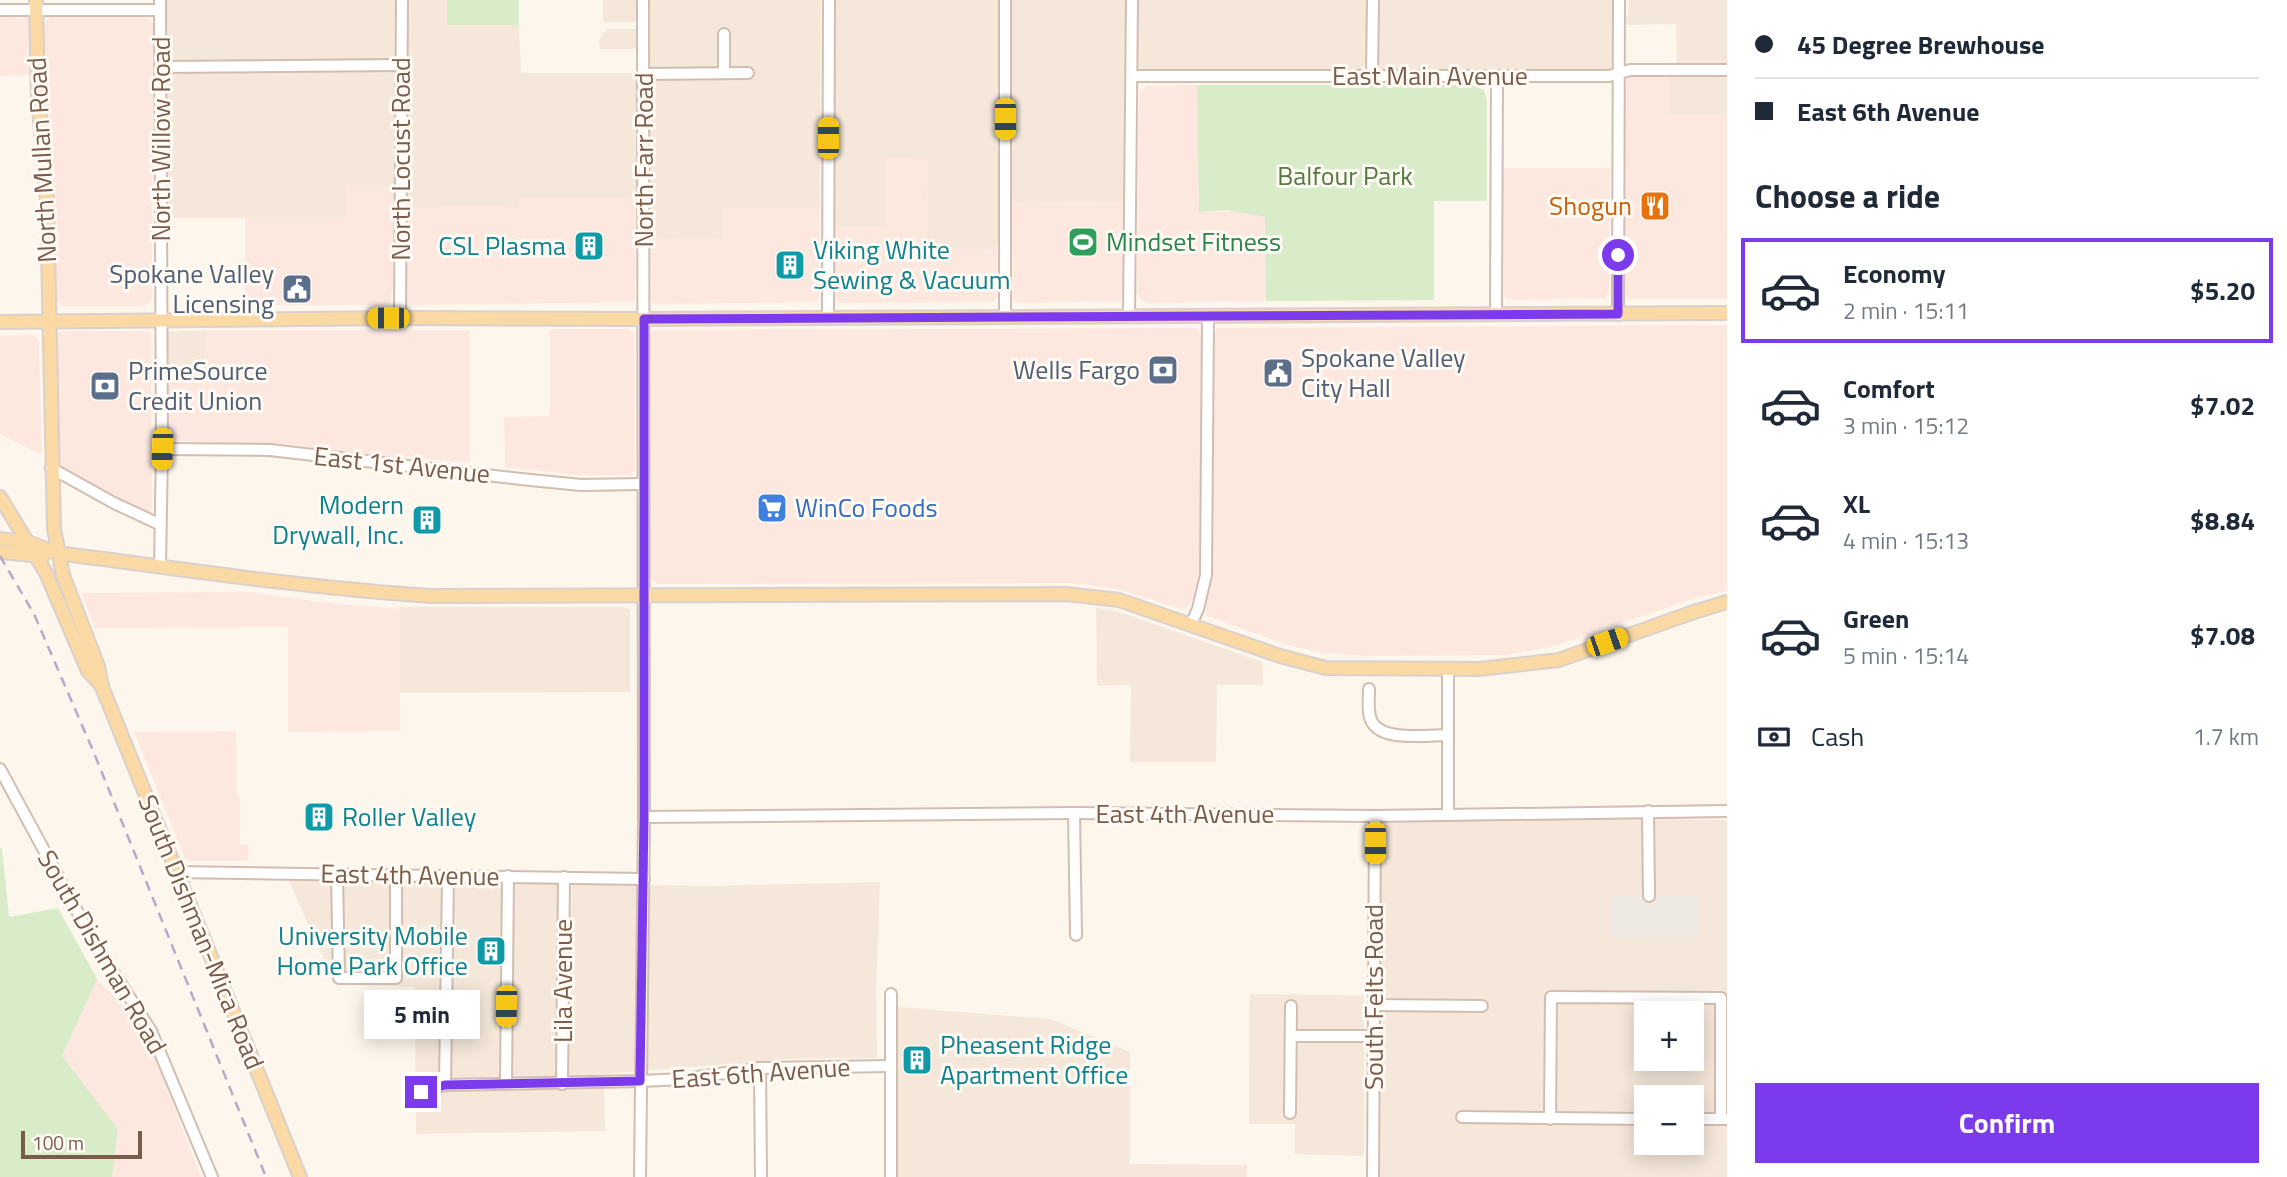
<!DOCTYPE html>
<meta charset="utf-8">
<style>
:root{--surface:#fff;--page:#f6f6f7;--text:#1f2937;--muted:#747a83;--line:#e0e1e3;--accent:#7c3aed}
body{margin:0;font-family:"Titillium Web",sans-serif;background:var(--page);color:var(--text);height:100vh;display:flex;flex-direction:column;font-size:26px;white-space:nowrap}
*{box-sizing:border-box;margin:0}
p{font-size:23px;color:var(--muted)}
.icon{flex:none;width:38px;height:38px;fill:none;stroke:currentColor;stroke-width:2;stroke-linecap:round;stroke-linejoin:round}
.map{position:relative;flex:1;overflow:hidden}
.details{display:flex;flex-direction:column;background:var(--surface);width:560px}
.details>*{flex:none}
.top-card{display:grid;align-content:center;height:154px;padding:0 28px;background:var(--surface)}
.fabs{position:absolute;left:1634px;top:1001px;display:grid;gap:14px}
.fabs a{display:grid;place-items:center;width:70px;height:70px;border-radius:0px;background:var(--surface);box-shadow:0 4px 18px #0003;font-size:35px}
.scale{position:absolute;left:21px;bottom:18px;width:121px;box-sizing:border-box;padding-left:7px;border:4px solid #7a5c4d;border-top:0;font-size:19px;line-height:24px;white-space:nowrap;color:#7a5c4d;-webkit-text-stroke:5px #fffaf3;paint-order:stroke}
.end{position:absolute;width:32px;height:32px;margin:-16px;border:9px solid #7c3aed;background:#fff;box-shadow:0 0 0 4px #fff}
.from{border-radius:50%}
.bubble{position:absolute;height:49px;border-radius:0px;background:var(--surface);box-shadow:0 4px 18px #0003;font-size:23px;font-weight:700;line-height:49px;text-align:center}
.car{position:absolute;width:21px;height:42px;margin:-21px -10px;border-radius:9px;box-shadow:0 0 5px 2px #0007;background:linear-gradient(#f5c518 24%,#345 0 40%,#f5c518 0 76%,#345 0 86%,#f5c518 0)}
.top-card b{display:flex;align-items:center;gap:24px;height:66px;font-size:26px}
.top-card b+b{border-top:2px solid var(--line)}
.top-card i{width:18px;height:18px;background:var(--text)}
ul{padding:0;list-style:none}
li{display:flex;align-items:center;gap:21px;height:105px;margin:0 14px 10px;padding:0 14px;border:4px solid transparent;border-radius:0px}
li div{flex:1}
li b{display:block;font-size:26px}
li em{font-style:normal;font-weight:700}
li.selected{border-color:var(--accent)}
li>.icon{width:63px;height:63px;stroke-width:1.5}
h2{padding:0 28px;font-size:32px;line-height:84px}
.pay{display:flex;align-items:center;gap:18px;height:77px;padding:0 28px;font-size:26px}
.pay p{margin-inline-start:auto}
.action{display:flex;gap:14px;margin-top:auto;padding:14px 28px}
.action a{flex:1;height:80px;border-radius:0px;background:var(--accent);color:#fff;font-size:28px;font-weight:700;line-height:80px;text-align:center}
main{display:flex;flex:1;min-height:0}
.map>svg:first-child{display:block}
.residential{fill:#f5e8da;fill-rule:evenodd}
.commercial{fill:#fde8e0}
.industrial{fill:#efe9e4}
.green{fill:#d8ecc9}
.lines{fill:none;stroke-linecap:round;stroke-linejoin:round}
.minor-casing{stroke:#d1beb0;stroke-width:14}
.major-casing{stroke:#dad1cd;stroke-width:16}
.minor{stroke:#fff;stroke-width:10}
.major{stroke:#fbd9a5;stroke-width:12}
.rail{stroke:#b9a8c9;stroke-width:2.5;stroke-dasharray:10 7;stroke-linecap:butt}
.route{stroke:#7c3aed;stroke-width:9}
.labels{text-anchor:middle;stroke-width:6;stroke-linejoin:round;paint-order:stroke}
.street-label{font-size:26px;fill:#7a5c4d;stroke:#fffaf3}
.park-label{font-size:26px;fill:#537a41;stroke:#fffaf3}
.food-label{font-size:26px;fill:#c56008;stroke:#fffaf3;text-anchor:end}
.leisure-label{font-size:26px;fill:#27864d;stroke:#fffaf3;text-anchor:start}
.culture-label{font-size:26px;fill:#0d838f;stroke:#fffaf3;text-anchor:end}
.service-label{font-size:26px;fill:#4e5e75;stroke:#fffaf3;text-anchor:end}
.shop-label{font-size:26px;fill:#366cbe;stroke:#fffaf3;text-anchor:start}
</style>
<main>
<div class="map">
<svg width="1727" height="1177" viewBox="0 0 1727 1177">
<rect width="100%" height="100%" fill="#fdf6ec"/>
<g class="residential">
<path d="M164 0H395L396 186H346V218H168L167 124 164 109Z"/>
<path d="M405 0H447V25H519L521 73H635L639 110V192L636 197H519L518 206 404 207Z"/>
<rect x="603" y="0" width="33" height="22"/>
<path d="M648 0H821L820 208H724L723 239 650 240 648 234Z"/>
<path d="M836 0H1001L1000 241 998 243 997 250 931 248 927 240 928 158H886V227H834Z"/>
<path d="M1009 0H1126L1125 196 1123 202 1012 203 1009 183Z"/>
<path d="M1137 0H1366V63L1360 69 1144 70 1139 68 1137 62Z"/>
<path d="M1380 0H1613V64L1609 71 1438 69 1434 72H1384L1377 66Z"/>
<path d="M1629 0H1727V63H1677L1676 24 1624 25 1628 16Z"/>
<path d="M607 29H636V49H600L599 40Z"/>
<path d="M1668 76H1727V115H1669Z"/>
<path d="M206 330 205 376 164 377 167 332Z"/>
<path d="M400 607H624L630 610V692L400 693Z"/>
<path d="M1096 608 1120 612 1262 662 1263 685H1217L1216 762H1130L1131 685 1097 686Z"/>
<path d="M1609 816 1612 819 1727 820V1177H1375L1377 819ZM1647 1013H1692V1059H1647ZM1647 1097H1692V1143H1647Z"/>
<path d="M289 881H559L557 1086H604L605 1131 416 1134 415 987 335 984Z"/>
<path d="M880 882 876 991 877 1058 787 1059 568 1077 572 884 712 886Z"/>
<path d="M1250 994 1364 995V1156L1295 1154V1124H1249Z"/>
<path d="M897 1007 1050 1019 1130 1052V1164L1247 1165V1177H897Z"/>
</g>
<g class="commercial">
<path d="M145 16 153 23 152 300 145 306H63L57 302 54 295 51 170 44 80 43 24 50 17Z"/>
<path d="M0 17 29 18 30 75 0 76Z"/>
<path d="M1632 76H1668L1669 115H1727V299H1631L1624 295 1625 84 1627 79Z"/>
<path d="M1197 85 1199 212 1241 211 1265 217 1266 301 1148 303 1143 301 1137 293 1139 92 1147 86Z"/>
<path d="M886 157 928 158 927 240 931 248 997 250V296L994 302 841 303 836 300 834 227H886Z"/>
<path d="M1503 168H1610L1609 291 1606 298 1509 300 1504 297Z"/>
<path d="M346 186H396V231L393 241V286L390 303 386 305H245V218H346Z"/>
<path d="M518 197H636L635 297 633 302 411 305 407 303 405 299 404 207 518 206Z"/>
<path d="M1123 202V295L1120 301 1018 303 1013 300 1012 203Z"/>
<path d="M723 208H820L819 296 817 302 657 304 651 301 650 240 723 239Z"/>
<path d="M1727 325V591L1698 597 1554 646 1506 655 1368 656 1322 653 1288 645 1207 616 1204 602 1211 569 1213 335 1217 328Z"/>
<path d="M1196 328 1201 335 1200 567 1195 598 1185 608 1180 609 1118 589 1073 583 658 584 651 580 650 334 654 330Z"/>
<path d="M550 329H629L634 332 635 469 630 475H576L505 467 504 417 547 416 550 414Z"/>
<path d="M206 330H470V463L400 456 386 458 286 444 280 447 165 440 164 377 205 376Z"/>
<path d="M59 331H145L151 334 152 509 149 513 144 514 115 500 58 465 55 336Z"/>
<path d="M31 335 35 336 39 342 42 455 0 434V336Z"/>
<path d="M249 592 336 604 400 609V731L288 732V627L95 628 81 593Z"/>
<path d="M236 731 237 797H240V845H248V861H190L185 858 134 732Z"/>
<path d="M97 979 130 1013 154 1055 201 1177H112L118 1129 62 1056Z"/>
</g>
<path class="industrial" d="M1610 895H1700V936L1610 937Z"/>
<g class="green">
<rect x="447" y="0" width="72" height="25"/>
<path d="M1197 85H1472L1484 90 1487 101V201H1434V300L1266 301 1265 217 1227 210 1199 212Z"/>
<path d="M0 848H2L9 917 58 908 97 979 62 1056 118 1129 112 1177H0Z"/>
</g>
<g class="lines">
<g class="minor-casing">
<g id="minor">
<path d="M0 10H160"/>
<path d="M724 34V73"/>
<path d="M161 67 402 65"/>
<path d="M644 74 748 73"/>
<path d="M1133 76H1609L1630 70H1727"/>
<path d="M1372 76 1373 0"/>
<path d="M1496 314 1497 76"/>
<path d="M1618 315 1619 0"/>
<path d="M1129 316 1132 0"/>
<path d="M1005 317V0"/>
<path d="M400 318 402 0"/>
<path d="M828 318 829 0"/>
<path d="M162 449 270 450 530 480 581 485 642 484"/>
<path d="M51 468 114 503 159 524"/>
<path d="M160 567 162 449 160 0"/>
<path d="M1191 624 1198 609 1206 575 1208 316"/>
<path d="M1448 669V815"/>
<path d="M1369 689C1369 699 1367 713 1372 722 1383 742 1428 735 1448 735"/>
<path d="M0 769 91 937 151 1031 212 1177"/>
<path d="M1648 811 1649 896"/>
<path d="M1074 813 1076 935"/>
<path d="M644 817 1074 813 1375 816 1727 811"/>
<path d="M176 872 644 879"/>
<path d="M337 874 339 978H396V875"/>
<path d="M891 994V1177"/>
<path d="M1374 1005 1482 1006"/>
<path d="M1291 1036H1374"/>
<path d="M760 1068 761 1177"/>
<path d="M506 1084 508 876"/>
<path d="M562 1084 564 877"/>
<path d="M445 1085 448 876"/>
<path d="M421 1092 445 1085 640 1081 684 1079 760 1068 891 1066"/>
<path d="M1290 1113 1291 1006"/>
<path d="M1462 1117 1647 1119"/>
<path d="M1550 1119 1551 997 1721 998V1119"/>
<path d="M1692 1119H1727"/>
<path d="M640 1177 644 817 643 0"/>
<path d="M1373 1177 1375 816"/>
</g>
</g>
<g class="major-casing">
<g id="major">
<path d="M36 0 38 97 47 202 54 529 63 575 98 666 102 687 300 1177"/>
<path d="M0 322 400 318 644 319 1727 313"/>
<path d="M0 497 46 573 88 671 102 686"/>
<path d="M0 539 30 543 57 553C182 569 306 588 432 596L1066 594 1119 600 1280 656 1326 668 1479 669 1559 660 1691 613 1727 602"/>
<path d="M0 552 43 556"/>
</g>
</g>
<use href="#minor" class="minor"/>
<use href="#major" class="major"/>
<path class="rail" d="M0 556 34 614 94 753 266 1177"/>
</g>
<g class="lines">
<path class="route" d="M421 1092 445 1085 640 1081 644 817V319L1618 314V255"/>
</g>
<defs>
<g id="restaurant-square" transform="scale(1.575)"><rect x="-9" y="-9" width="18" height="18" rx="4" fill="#e8710a" stroke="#fffaf3"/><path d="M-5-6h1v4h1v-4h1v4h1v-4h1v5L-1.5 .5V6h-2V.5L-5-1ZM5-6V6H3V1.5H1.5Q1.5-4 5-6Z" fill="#fff"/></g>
<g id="stadium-square" transform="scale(1.575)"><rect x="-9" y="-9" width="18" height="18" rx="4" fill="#2e9e5b" stroke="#fffaf3"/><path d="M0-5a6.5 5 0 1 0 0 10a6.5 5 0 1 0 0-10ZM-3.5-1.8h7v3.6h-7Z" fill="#fff"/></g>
<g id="building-square" transform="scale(1.575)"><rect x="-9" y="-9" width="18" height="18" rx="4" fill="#0f9aa8" stroke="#fffaf3"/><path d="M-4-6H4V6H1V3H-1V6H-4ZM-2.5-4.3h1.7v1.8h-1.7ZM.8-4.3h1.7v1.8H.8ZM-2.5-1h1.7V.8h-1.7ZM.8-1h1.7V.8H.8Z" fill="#fff"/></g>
<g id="civic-square" transform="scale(1.575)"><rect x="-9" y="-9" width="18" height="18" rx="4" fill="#5c6f8a" stroke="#fffaf3"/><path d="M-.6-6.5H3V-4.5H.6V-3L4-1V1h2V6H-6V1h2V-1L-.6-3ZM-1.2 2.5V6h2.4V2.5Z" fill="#fff"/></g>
<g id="bank-square" transform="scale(1.575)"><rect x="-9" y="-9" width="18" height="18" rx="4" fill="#5c6f8a" stroke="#fffaf3"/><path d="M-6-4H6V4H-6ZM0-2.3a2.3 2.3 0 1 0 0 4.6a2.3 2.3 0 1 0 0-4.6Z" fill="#fff"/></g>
<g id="supermarket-square" transform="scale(1.575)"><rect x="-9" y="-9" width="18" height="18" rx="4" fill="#3f7fe0" stroke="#fffaf3"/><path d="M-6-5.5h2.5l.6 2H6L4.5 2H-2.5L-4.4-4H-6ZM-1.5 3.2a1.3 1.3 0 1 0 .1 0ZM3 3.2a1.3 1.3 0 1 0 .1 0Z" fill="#fff"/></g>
</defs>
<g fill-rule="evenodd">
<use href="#restaurant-square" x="1655" y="206"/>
<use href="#stadium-square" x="1083" y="242"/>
<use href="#building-square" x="589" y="246"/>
<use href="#building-square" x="790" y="265"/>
<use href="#civic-square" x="297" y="289"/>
<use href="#bank-square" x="1163" y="370"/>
<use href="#civic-square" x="1278" y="373"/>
<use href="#bank-square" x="105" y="386"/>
<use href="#supermarket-square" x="772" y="508"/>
<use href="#building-square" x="427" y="520"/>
<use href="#building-square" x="319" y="817"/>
<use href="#building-square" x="491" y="951"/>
<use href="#building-square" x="917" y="1060"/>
</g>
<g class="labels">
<g class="street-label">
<text x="1430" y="85">East Main Avenue</text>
<text transform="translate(161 139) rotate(-90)" y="9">North Willow Road</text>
<text transform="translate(401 159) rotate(-90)" y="9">North Locust Road</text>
<text transform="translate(42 160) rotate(-93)" y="9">North Mullan Road</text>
<text transform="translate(644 160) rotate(-90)" y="9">North Farr Road</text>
<text transform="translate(402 465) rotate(6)" y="9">East 1st Avenue</text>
<text x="1185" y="823">East 4th Avenue</text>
<text transform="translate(410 875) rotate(1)" y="9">East 4th Avenue</text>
<text transform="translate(201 932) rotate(68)" y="9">South Dishman-Mica Road</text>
<text transform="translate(102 952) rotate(60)" y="9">South Dishman Road</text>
<text transform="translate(563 981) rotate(-90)" y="9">Lila Avenue</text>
<text transform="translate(1374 997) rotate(-90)" y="9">South Felts Road</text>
<text transform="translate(761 1073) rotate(-4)" y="9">East 6th Avenue</text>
</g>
<g class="park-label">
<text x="1345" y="185">Balfour Park</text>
</g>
<g class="food-label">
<text x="1632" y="215">Shogun</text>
</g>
<g class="leisure-label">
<text x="1106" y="251">Mindset Fitness</text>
</g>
<g class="culture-label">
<text x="566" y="255">CSL Plasma</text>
<text x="813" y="259" text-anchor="start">Viking White<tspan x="813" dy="30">Sewing &amp; Vacuum</tspan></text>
<text x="404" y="514">Modern<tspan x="404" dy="30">Drywall, Inc.</tspan></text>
<text x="342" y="826" text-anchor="start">Roller Valley</text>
<text x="468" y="945">University Mobile<tspan x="468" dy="30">Home Park Office</tspan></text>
<text x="940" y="1054" text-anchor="start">Pheasent Ridge<tspan x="940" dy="30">Apartment Office</tspan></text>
</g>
<g class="service-label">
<text x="274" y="283">Spokane Valley<tspan x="274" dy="30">Licensing</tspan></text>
<text x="1301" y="367" text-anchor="start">Spokane Valley<tspan x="1301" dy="30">City Hall</tspan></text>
<text x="1140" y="379">Wells Fargo</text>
<text x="128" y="380" text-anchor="start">PrimeSource<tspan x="128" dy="30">Credit Union</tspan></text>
</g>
<g class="shop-label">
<text x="795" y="517">WinCo Foods</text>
</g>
</g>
</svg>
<div class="fabs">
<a>+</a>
<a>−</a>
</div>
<div class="scale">100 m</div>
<i class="end from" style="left:1618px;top:255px"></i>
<i class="end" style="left:421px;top:1092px"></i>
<div class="bubble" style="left:364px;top:990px;width:116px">5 min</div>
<i class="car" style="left:1005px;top:119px;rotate:180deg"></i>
<i class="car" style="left:828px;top:138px;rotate:0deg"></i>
<i class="car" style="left:388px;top:318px;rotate:270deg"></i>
<i class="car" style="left:162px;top:449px;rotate:182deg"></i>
<i class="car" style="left:1607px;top:642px;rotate:71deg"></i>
<i class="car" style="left:1375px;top:843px;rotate:180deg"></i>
<i class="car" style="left:506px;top:1006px;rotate:181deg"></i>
</div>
<section class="details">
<div class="top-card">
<b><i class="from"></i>45 Degree Brewhouse</b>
<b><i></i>East 6th Avenue</b>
</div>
<h2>Choose a ride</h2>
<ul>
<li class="selected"><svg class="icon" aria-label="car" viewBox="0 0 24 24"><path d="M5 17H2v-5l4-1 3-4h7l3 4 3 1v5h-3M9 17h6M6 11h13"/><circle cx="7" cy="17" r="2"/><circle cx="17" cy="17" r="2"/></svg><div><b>Economy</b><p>2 min · 15:11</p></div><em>$5.20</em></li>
<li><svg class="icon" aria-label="car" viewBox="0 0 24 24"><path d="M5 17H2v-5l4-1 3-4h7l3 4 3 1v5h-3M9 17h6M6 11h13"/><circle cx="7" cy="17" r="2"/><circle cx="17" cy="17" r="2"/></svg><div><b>Comfort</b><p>3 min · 15:12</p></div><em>$7.02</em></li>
<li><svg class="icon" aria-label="car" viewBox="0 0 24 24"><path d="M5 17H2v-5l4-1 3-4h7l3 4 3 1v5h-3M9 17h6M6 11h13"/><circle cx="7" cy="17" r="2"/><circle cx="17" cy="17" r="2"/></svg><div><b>XL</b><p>4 min · 15:13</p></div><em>$8.84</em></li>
<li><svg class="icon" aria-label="car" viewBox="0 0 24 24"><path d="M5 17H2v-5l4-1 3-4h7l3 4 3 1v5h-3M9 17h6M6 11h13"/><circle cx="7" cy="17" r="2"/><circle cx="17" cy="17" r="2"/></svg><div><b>Green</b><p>5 min · 15:14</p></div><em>$7.08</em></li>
</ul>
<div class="pay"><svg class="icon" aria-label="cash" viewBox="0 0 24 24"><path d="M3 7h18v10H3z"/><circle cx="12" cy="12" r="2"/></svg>Cash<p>1.7 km</p></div>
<div class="action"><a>Confirm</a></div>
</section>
</main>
